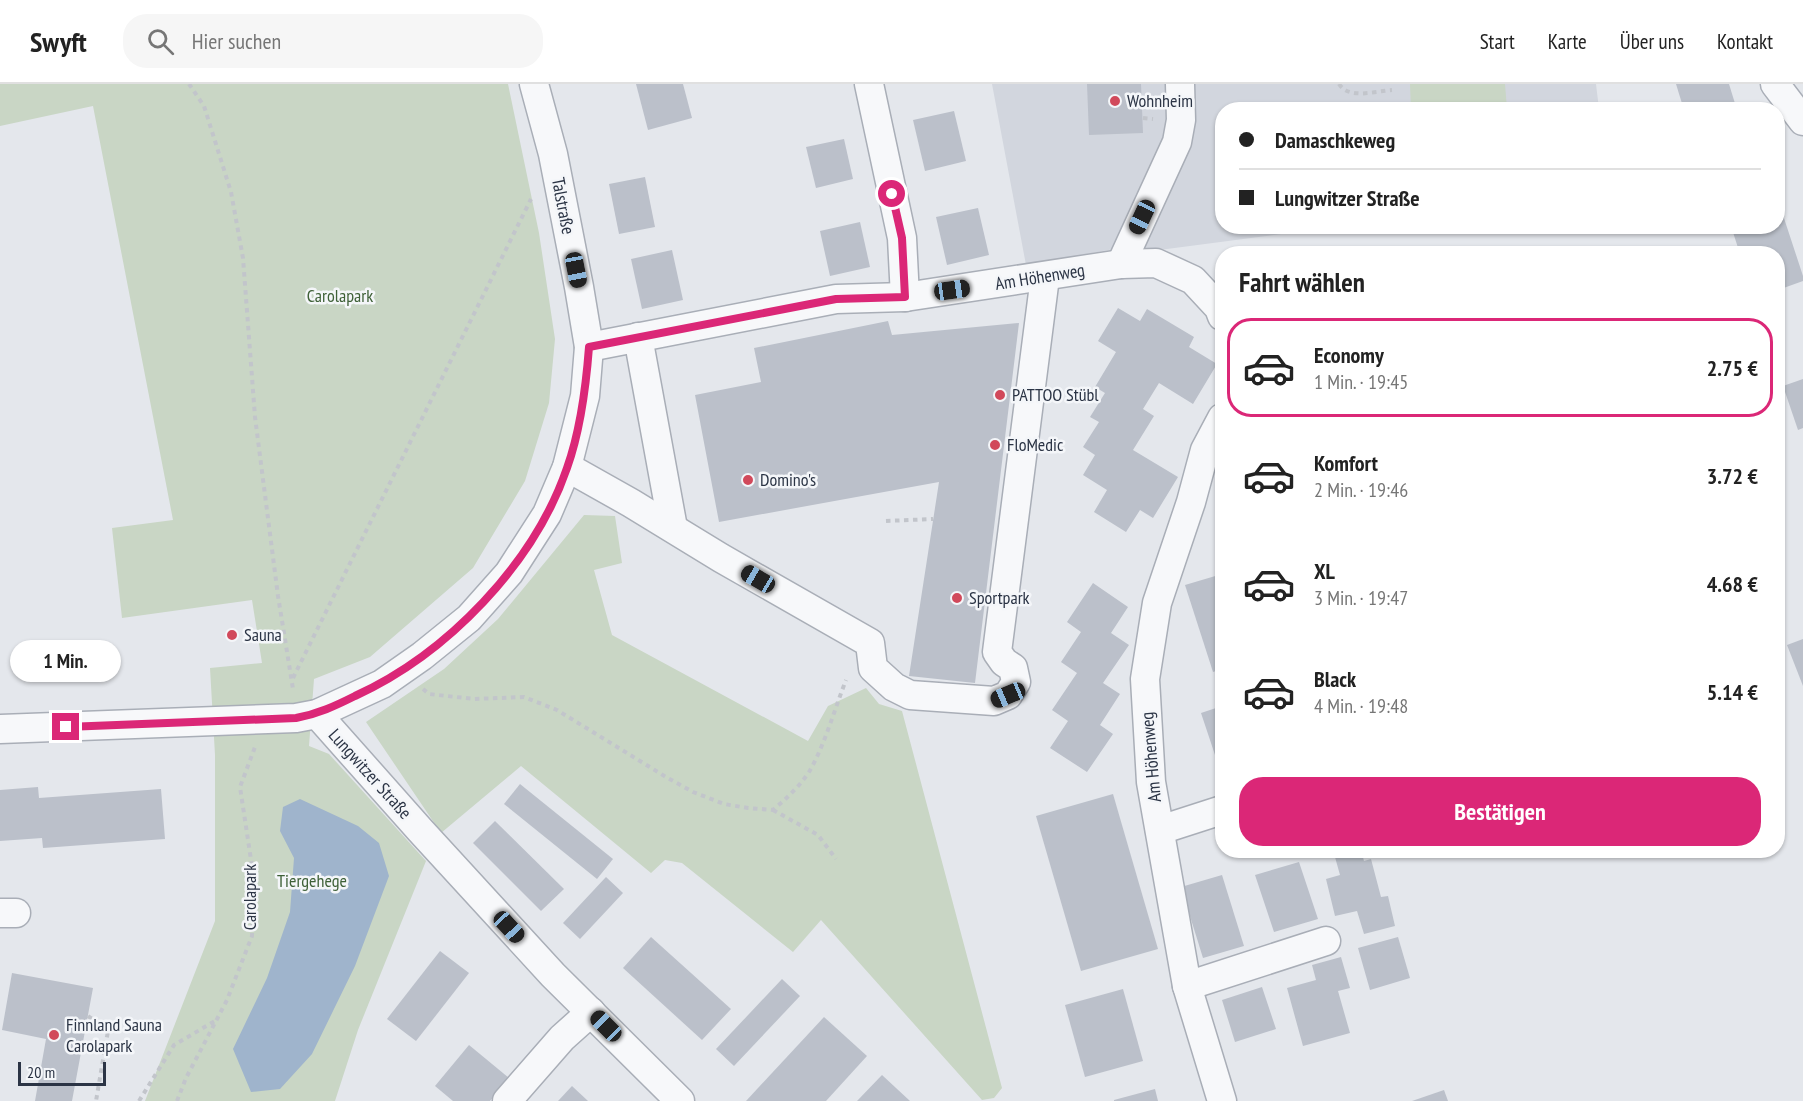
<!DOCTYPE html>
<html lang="de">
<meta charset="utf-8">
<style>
:root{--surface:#fff;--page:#f6f6f6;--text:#222;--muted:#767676;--line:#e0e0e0;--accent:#db2777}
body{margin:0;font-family:"PT Sans Narrow",sans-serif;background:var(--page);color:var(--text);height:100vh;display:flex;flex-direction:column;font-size:22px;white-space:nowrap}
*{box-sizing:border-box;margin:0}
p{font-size:20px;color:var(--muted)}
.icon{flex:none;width:33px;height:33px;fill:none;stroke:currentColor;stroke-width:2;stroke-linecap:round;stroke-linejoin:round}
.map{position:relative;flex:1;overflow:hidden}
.panel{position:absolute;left:1215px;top:162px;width:570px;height:612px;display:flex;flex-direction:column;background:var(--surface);border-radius:24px;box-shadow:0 2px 4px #0004}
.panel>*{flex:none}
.top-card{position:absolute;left:1215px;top:18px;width:570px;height:132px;border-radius:24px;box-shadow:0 2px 4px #0004;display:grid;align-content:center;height:132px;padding:0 24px;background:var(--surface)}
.scale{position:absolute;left:18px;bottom:15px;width:88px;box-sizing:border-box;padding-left:6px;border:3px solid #2b3445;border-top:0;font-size:16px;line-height:21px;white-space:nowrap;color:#2b3445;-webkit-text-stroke:4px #f4f6f9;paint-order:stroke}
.end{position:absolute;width:27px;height:27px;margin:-14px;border:8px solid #db2777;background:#fff;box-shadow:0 0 0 3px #fff}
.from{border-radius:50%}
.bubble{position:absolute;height:42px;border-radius:21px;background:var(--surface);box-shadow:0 2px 4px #0004;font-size:20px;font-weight:600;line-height:42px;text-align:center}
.car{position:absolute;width:18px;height:36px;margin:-18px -9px;border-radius:8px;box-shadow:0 0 4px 2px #0007;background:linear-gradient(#222 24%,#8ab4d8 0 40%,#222 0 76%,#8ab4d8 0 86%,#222 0)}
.top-card b{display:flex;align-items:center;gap:21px;height:57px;font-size:22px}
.top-card b+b{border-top:2px solid var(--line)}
.top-card i{width:15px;height:15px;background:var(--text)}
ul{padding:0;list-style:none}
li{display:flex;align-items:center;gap:18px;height:99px;margin:0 12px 9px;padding:0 12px;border:3px solid transparent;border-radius:24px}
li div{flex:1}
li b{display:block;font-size:22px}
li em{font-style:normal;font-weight:600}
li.active{border-color:var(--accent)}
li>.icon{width:54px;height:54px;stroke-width:1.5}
h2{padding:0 24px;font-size:27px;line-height:72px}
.primary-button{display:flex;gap:12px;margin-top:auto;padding:12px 24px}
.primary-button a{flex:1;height:69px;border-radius:24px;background:var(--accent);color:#fff;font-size:24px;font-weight:600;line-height:69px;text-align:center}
header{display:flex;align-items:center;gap:36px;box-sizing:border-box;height:84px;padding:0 30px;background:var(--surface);border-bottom:2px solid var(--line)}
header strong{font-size:28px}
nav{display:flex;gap:33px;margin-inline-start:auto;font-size:21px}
.search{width:420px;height:54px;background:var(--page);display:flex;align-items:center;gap:15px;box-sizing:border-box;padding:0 21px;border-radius:24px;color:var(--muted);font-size:22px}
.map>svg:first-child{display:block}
.built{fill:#d2d6de}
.green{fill:#c9d6c5}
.water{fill:#9fb4cc}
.building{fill:#bbc0ca}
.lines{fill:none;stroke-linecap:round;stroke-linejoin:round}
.minor-casing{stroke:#a9aeb7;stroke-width:31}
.path{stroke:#c2c5cb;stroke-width:4;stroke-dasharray:4.5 4.5;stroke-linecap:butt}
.minor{stroke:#f7f8fa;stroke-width:28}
.route{stroke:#db2777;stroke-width:8}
.poi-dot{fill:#d1495b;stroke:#f4f6f9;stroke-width:2}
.labels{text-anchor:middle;stroke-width:5;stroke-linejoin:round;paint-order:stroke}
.poi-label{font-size:18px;fill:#2b3445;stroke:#f4f6f9;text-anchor:start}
.street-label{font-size:18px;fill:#2b3445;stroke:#f4f6f9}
.park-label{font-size:18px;fill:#3f6138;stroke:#f4f6f9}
</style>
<header>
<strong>Swyft</strong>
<div class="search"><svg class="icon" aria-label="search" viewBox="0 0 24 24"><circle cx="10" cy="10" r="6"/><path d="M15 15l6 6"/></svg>Hier suchen</div>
<nav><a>Start</a><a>Karte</a><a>Über uns</a><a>Kontakt</a></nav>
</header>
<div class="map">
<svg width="1803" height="1017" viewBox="0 0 1803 1017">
<rect width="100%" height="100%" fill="#e4e7ec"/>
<path class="built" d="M992 0H1596L1599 25 1222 26V142L1334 143 1144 168 1114 165 1026 181Z"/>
<g class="green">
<path d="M0 0H508L539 149 555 255 549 319 525 397 473 484 370 573 314 595 309 662 329 670 426 777 358 946 335 1017H145L215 837V671L210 584 262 579 252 516 122 534 112 444 173 436 93 22 0 42Z"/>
<path d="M1410 0H1505L1507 25H1411Z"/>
<path d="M584 431 615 432 622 479 594 486 612 551 808 657 828 622 866 604 879 620 902 627 1002 1004 994 1014 982 1016 821 836 793 868 682 779 665 776 651 789 521 682 441 749 366 638 444 585 498 535Z"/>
</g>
<path class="water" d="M300 715 358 742 379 759 389 792 355 882 312 970 280 1005 251 1008 233 965 267 894 290 828 294 774 280 747 283 723Z"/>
<g class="building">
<path d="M636 0H683L692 34 648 46Z"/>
<path d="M1087 0H1141L1143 49 1089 51Z"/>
<path d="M1676 0H1729L1737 26H1684Z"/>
<path d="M954 27 966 77 925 87 913 36Z"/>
<path d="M844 55 853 95 816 104 806 63Z"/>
<path d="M645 93 655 143 619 150 609 100Z"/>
<path d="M978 124 989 171 947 181 936 133Z"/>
<path d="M1781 125 1803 192V197L1778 206V170H1740L1731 142H1778V126Z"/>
<path d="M860 138 870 183 830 192 820 147Z"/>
<path d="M672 166 683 216 642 225 631 175Z"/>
<path d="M1118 224 1140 237 1147 225 1194 253 1189 263 1217 280 1193 320 1159 299 1143 325 1154 332 1133 366 1178 393 1153 434 1140 426 1126 448 1094 428 1107 406 1083 391 1095 371 1083 363 1099 338 1090 333 1105 309 1095 303 1116 268 1098 257Z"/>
<path d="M888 237 892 251 1019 239 975 599 909 592 939 398 719 438 695 311 761 298 754 264Z"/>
<path d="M1803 295V344L1798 346 1783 302Z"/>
<path d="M1222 490V585L1213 588 1185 501Z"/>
<path d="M1093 499 1128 523 1111 549 1129 561 1103 599 1120 610 1100 641 1113 650 1087 688 1050 664 1068 637 1052 626 1077 589 1061 578 1081 548 1067 538Z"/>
<path d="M1803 555V602L1787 561Z"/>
<path d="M1222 622V692L1201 629Z"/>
<path d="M520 700 613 775 597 795 504 720Z"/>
<path d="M38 703 39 714 161 705 165 755 43 764 42 754 0 757V706Z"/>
<path d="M1113 710 1158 865 1081 887 1036 732Z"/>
<path d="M495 737 564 805 541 827 473 759Z"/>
<path d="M1333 766H1361L1364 777 1371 775 1381 813 1388 812 1395 842 1364 850 1357 827 1335 832 1326 795 1340 791Z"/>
<path d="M1299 778 1318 835 1274 848 1255 791Z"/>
<path d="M1222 791 1244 862 1203 874 1181 803Z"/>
<path d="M606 793 623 809 580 855 563 839Z"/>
<path d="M651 853 731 925 702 956 623 884Z"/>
<path d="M1398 853 1410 894 1370 906 1358 864Z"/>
<path d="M440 867 469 889 416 957 387 935Z"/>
<path d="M1341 873 1350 904 1338 907 1350 949 1303 962 1287 904 1316 896 1312 881Z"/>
<path d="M12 889 93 904 72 1017H35L46 955 2 946Z"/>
<path d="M782 895 800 912 734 982 716 965Z"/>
<path d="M1262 903 1276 945 1235 958 1222 916Z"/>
<path d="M1123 905 1143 977 1085 993 1065 921Z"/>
<path d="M824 933 867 972 826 1017H746Z"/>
<path d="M469 961 509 994 490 1017H453L435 1002Z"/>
<path d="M882 991 910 1017H857Z"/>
<path d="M572 1002 588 1017H558Z"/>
<path d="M1155 1005 1158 1017H1114V1016Z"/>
<path d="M1444 1006 1448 1017H1412Z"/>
</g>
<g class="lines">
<g class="minor-casing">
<g id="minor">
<path d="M869 0 902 154 905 213"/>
<path d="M1775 0 1803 37"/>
<path d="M1121 180 1177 58 1181 36 1180 0"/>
<path d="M638 253 673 444"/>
<path d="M589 263 836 215 905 213 1121 180 1156 179 1193 196 1219 224 1222 232"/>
<path d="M567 383 631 419 721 474 870 559 873 584 894 603 910 611 994 617 1008 611 1016 598 1013 584 1004 578 997 568 1045 193"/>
<path d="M317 630 420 746 553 891 680 1017"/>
<path d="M0 645 296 634 317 630 382 600 422 572 469 534 509 489 547 430 567 383 585 312 589 263 579 203 553 70 534 0"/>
<path d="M1160 746 1222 726"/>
<path d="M0 829H16"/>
<path d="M1187 902 1326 857"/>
<path d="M507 1017 562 954 591 928"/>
<path d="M1222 1017 1187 902 1151 698 1145 595 1157 519 1191 418 1205 366 1222 334"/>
</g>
</g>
<g class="path">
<path d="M189 0 204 22 231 108 243 174 255 333 278 512 293 605"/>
<path d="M1339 0C1349 16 1376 7 1392 6"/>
<path d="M1143 34 1153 35"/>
<path d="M1219 429 1222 439"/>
<path d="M886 437 933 435"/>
<path d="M293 594 531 115"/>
<path d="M423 605 429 610 474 615 524 613 557 626 666 693 693 708 724 720 748 724 773 726C787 714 799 703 809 688 824 663 835 624 846 596"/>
<path d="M773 726 818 751 836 775"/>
<path d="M88 932 108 947 96 1017"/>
<path d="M139 1017 174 961 215 937"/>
<path d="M177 1017 186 994 227 916 252 852 253 789 240 703 255 663"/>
</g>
<use href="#minor" class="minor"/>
</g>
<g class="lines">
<path class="route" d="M66 643 296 634C318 630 335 622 355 612 447 570 534 480 567 384 581 345 586 303 589 263L836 215 905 213 902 154 892 110"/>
</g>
<g class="poi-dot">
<circle cx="1115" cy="17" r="6"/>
<circle cx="1000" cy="311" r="6"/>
<circle cx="995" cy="361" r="6"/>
<circle cx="748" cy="396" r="6"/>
<circle cx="957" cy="514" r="6"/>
<circle cx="232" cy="551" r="6"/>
<circle cx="54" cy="951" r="6"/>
</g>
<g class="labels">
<g class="poi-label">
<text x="1127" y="23">Wohnheim</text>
<text x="1012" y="317">PATTOO Stübl</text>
<text x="1007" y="367">FloMedic</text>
<text x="760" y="402">Domino's</text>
<text x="969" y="520">Sportpark</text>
<text x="244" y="557">Sauna</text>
<text x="66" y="947">Finnland Sauna<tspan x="66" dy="21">Carolapark</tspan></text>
</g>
<g class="street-label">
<text transform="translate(563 122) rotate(79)" y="6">Talstraße</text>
<text transform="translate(1040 193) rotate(-9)" y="6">Am Höhenweg</text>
<text transform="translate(1151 673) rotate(-95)" y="6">Am Höhenweg</text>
<text transform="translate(370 690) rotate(48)" y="6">Lungwitzer Straße</text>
<text transform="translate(250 813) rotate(-90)" y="6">Carolapark</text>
</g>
<g class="park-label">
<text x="340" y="218">Carolapark</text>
<text x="312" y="803">Tiergehege</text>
</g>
</g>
</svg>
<div class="scale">20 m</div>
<i class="end from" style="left:892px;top:110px"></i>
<i class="end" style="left:66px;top:643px"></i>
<div class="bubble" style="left:10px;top:556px;width:111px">1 Min.</div>
<i class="car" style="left:1142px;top:133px;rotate:205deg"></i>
<i class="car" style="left:576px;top:186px;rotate:169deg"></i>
<i class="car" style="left:952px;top:206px;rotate:82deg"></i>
<i class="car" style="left:758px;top:495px;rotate:300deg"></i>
<i class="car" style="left:1008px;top:611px;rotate:247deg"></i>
<i class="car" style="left:509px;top:843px;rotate:137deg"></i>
<i class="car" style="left:606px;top:942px;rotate:315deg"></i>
<div class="top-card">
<b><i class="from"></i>Damaschkeweg</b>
<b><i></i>Lungwitzer Straße</b>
</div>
<section class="panel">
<h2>Fahrt wählen</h2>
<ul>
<li class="active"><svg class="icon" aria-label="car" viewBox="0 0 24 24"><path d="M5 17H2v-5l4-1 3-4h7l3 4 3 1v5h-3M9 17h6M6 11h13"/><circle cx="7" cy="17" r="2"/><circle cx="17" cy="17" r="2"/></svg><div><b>Economy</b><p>1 Min. · 19:45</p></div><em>2.75 €</em></li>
<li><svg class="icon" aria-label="car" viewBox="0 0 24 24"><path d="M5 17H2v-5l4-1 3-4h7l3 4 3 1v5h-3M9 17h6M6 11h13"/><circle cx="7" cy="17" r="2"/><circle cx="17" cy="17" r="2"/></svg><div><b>Komfort</b><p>2 Min. · 19:46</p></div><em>3.72 €</em></li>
<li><svg class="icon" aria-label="car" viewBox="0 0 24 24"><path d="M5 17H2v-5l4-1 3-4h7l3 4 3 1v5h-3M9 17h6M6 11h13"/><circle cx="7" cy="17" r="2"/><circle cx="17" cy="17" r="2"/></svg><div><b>XL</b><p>3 Min. · 19:47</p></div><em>4.68 €</em></li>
<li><svg class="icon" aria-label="car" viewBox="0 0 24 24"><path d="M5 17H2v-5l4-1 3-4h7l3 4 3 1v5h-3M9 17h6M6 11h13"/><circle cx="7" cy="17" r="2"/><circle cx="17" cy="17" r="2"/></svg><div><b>Black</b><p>4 Min. · 19:48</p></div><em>5.14 €</em></li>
</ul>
<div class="primary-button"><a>Bestätigen</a></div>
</section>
</div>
